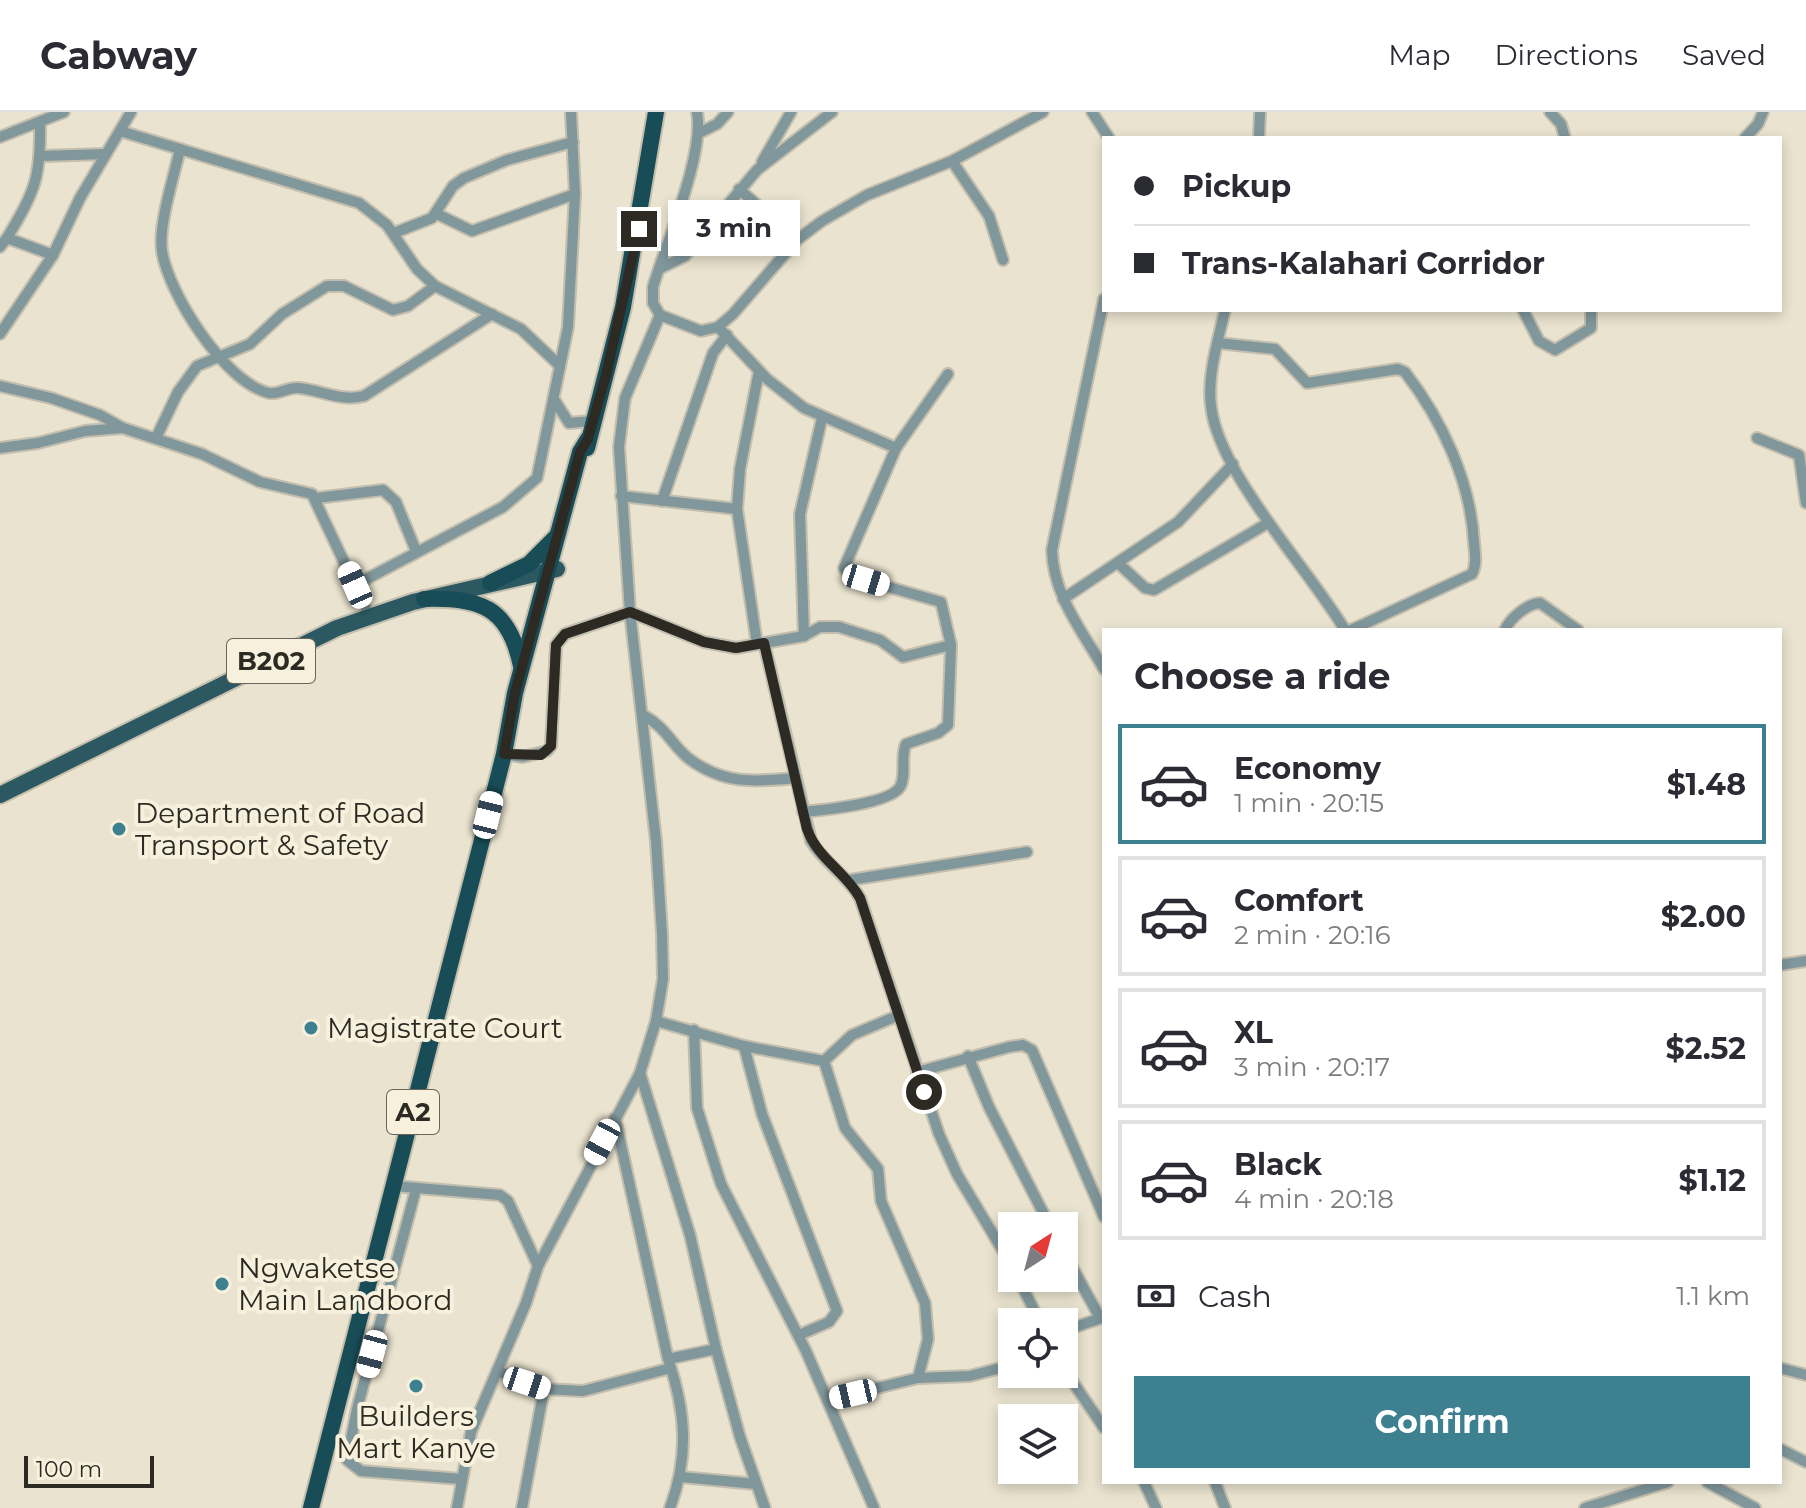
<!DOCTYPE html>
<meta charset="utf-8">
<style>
:root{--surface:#fff;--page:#f7f7f7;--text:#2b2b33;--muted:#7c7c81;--line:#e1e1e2;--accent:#3d8190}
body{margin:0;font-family:Montserrat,sans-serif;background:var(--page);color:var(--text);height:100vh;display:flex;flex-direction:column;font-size:30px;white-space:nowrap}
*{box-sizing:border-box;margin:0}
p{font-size:26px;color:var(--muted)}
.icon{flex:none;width:44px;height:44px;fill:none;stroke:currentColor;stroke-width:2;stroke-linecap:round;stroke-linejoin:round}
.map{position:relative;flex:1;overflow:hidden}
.side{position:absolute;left:1102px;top:516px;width:680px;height:856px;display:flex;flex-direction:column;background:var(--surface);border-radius:0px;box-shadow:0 4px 12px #0003}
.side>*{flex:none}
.top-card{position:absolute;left:1102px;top:24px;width:680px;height:176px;border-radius:0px;box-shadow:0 4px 12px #0003;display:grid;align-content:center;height:176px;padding:0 32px;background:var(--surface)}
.needle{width:52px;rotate:36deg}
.buttons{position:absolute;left:998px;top:1100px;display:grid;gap:16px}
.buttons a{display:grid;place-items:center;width:80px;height:80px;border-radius:0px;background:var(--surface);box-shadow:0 4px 12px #0003;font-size:40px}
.scale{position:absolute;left:24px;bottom:20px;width:130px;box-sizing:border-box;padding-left:8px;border:4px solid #2d2a23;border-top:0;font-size:22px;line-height:28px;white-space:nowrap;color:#2d2a23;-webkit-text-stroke:6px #f6f0dc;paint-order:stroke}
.end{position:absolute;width:36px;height:36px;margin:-18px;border:10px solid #2d2a23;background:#fff;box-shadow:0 0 0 4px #fff}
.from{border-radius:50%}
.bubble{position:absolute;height:56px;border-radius:0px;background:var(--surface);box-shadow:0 4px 12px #0003;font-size:26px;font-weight:700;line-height:56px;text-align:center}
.car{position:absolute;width:24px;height:48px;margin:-24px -12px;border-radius:10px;box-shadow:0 0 6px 2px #0007;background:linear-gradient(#fff 24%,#345 0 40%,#fff 0 76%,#345 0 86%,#fff 0)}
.top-card b{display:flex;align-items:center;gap:28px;height:76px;font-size:30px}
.top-card b+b{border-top:2px solid var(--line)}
.top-card i{width:20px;height:20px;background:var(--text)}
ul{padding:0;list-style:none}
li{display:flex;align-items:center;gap:24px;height:120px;margin:0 16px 12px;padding:0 16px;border:4px solid var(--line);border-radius:0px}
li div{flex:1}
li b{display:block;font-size:30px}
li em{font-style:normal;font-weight:700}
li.on{border-color:var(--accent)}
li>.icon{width:72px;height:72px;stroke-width:1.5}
h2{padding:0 32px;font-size:36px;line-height:96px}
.pay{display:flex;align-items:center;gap:20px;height:88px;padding:0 32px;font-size:30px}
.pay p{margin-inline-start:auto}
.primary-button{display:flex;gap:16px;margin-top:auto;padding:16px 32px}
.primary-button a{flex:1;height:92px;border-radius:0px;background:var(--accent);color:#fff;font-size:32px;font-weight:700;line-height:92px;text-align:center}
header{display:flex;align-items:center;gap:48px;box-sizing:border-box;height:112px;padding:0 40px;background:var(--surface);border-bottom:2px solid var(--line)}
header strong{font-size:38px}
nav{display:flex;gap:44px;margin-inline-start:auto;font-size:28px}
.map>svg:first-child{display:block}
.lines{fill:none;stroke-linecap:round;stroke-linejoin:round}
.minor-casing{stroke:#c3bead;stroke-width:14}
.primary-casing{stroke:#c3bead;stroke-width:20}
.trunk-casing{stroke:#c3bead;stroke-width:20}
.minor{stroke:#80979c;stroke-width:10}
.primary{stroke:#2c5862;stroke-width:16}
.trunk{stroke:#184d58;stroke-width:16}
.route{stroke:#2d2a23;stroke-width:10}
.poi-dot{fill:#3d8190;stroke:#f6f0dc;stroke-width:3}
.labels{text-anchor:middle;stroke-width:8;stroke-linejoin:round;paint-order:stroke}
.shield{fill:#f6f0dc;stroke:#69655a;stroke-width:2}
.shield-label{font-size:26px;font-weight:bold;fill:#2d2a23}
.poi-label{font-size:28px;fill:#2d2a23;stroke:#f6f0dc;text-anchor:start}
</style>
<header>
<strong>Cabway</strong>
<nav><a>Map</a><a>Directions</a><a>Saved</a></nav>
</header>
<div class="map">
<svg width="1806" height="1396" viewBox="0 0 1806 1396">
<rect width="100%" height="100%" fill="#e9e3cf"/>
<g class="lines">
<g class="minor-casing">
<g id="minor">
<path d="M697 0C705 42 666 131 653 175V191L660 203 701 219 718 215 733 202 797 128 822 109 867 83 952 49 1043 0"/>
<path d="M1092 0 1109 26"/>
<path d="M1550 0 1561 12 1565 26"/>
<path d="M120 19 359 91 387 113 417 157 435 174 521 217 560 254"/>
<path d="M699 21 717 12 728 0"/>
<path d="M0 25 64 0"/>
<path d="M1259 26 1260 0"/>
<path d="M1745 26 1758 12 1763 0"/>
<path d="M180 37C174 65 158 113 162 139 168 181 225 271 269 281 279 283 287 275 298 276 321 278 341 290 364 284L492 202"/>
<path d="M41 44 106 42"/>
<path d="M952 49 989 104 1003 148"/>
<path d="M762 50 791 0"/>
<path d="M739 77 797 128"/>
<path d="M437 102 472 119 575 82"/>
<path d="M394 121 432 106 453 74 464 66 507 48 573 30"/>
<path d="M7 126C35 79 41 66 40 11"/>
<path d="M0 135 7 126 53 143"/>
<path d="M659 157 685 144 757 58 832 0"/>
<path d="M1104 187 1052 438C1053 483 1082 519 1104 557"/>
<path d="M1225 198C1218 229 1207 263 1211 294 1218 361 1309 457 1345 518"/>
<path d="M1523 198 1539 229 1555 238 1591 216V198"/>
<path d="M718 215 767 267 804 296 896 336"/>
<path d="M0 222 53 143 80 86 131 0"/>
<path d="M1218 231 1275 237 1307 271 1398 257 1405 260C1442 308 1471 370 1474 431 1475 442 1477 452 1472 462L1351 518"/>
<path d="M0 274 51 286 100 303 123 316 202 342 260 370 312 382 369 503"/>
<path d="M555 289 569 311 592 309"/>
<path d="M156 326 178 280 197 254 250 232 282 202 327 174H344L393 198 408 194 435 174"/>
<path d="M1757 326 1799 343 1806 391"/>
<path d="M0 336 38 331 85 319 123 316"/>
<path d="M621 384 737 397"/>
<path d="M317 386 383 378 396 390 416 439"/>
<path d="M662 389 713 241 727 223"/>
<path d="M1118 451 1145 476 1154 478 1268 411"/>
<path d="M355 473 503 395 537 366 568 215 575 82 571 0"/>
<path d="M1063 487 1178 410 1233 352"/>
<path d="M1505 518C1510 506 1527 492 1540 491L1578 518"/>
<path d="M804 524 800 402 822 306"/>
<path d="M764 531 811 729C824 751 847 763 860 786L939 1022 957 1062 1012 1154"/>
<path d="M757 532 737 397 740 357 759 259"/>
<path d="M643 603C667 616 670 631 688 646 723 673 756 670 796 666"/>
<path d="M504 642 523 645 547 639 551 634 556 533 565 522 630 500 704 530 736 536 804 524 820 515H839L880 528 903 545 951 533"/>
<path d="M803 700C823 698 889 692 900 675 907 663 900 645 906 632L938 621 948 613 951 533 941 490 850 464 844 456 896 336 948 262"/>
<path d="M850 768 1027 740"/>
<path d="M1780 853 1806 849"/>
<path d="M656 909 744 934 824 949 852 923 897 904"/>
<path d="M694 918 697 996 721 1072 806 1239 874 1396"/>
<path d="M744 934 762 1002 837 1199 829 1210 799 1223"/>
<path d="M968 944 989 995 1050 1114"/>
<path d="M824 949 845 1016 878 1057 881 1089 925 1191 928 1227 918 1266 828 1288"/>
<path d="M917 960 1009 935 1023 933 1032 938 1104 1105"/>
<path d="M640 961 690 1123 716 1237"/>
<path d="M615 1006 668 1247 716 1237 740 1325 765 1396"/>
<path d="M394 1074 500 1083 508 1089 538 1154"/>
<path d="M416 1077 357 1297 347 1348 361 1359 461 1367"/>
<path d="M1064 1140 1100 1206"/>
<path d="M1018 1166 1040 1210"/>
<path d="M1064 1219 1104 1205"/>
<path d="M669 1250C686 1301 689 1345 670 1396"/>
<path d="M1780 1256 1806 1263"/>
<path d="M1064 1257 1104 1316"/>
<path d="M497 1259 544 1277 583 1279 671 1256"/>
<path d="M918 1266 970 1264 1012 1253"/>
<path d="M1780 1337 1806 1350"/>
<path d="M681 1365 756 1372"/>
<path d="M1144 1370 1156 1396"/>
<path d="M1215 1370 1225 1396"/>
<path d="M1707 1370 1755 1396"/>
<path d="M457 1396 471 1320 526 1191 538 1154 640 961 656 909 663 867 662 822 656 729 630 500 619 335 625 286 660 203"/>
<path d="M522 1396 544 1277"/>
<path d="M1585 1396 1668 1370"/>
</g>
</g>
<g class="primary-casing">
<path id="primary" d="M0 683 337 516 413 490 557 457"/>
</g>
<g class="trunk-casing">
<g id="trunk">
<path d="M587 336 623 195 656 0"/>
<path d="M490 471 529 452 556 425"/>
<path d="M424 487C480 485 509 495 521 554"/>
<path d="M311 1396 504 642 515 581 580 340 588 327"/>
</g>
</g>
<use href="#minor" class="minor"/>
<use href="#primary" class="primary"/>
<use href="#trunk" class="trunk"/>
</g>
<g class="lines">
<path class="route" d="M639 117 606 263 588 327 580 340 515 581 504 642 541 643 551 634 556 533 565 522 630 500 704 530 736 536 764 531 807 717C818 747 845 759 860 786L924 980"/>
</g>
<g class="poi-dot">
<circle cx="119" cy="717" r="8"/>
<circle cx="311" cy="916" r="8"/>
<circle cx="222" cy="1172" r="8"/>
<circle cx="416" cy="1274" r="8"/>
</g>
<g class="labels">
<g class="shield">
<rect x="227" y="527" width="88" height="44" rx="6"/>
<rect x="387" y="978" width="52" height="44" rx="6"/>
</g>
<g class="shield-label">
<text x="271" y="558">B202</text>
<text x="413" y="1009">A2</text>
</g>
<g class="poi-label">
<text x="135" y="711">Department of Road<tspan x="135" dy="32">Transport &amp; Safety</tspan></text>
<text x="327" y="926">Magistrate Court</text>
<text x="238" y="1166">Ngwaketse<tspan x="238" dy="32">Main Landbord</tspan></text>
<text x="416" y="1314" text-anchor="middle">Builders<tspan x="416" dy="32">Mart Kanye</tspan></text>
</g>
</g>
</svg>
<div class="buttons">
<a><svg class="needle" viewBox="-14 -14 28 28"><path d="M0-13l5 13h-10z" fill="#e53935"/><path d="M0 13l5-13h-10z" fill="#7c7c81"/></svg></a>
<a><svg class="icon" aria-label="locate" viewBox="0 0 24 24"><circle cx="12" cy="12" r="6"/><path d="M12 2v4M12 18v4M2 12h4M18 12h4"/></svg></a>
<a><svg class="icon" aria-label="layers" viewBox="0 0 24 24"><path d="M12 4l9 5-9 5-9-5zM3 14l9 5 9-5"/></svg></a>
</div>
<div class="scale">100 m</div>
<i class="end from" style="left:924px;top:980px"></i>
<i class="end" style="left:639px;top:117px"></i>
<div class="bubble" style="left:668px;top:88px;width:132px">3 min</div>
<i class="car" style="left:866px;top:468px;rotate:107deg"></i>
<i class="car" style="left:355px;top:473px;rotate:336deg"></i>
<i class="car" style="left:488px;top:703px;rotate:14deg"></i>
<i class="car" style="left:602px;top:1030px;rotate:208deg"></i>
<i class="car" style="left:372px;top:1242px;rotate:195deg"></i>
<i class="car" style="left:527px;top:1271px;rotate:108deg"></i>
<i class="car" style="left:853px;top:1282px;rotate:257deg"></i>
<div class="top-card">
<b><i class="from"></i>Pickup</b>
<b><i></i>Trans-Kalahari Corridor</b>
</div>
<section class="side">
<h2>Choose a ride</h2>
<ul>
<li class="on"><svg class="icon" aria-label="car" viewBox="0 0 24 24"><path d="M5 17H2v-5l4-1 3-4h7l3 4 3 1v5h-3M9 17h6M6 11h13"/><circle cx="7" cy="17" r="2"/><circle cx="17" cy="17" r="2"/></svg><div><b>Economy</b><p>1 min · 20:15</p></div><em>$1.48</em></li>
<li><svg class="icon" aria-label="car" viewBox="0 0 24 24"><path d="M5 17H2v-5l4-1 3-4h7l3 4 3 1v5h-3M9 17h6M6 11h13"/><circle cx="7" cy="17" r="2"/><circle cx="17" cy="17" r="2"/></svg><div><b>Comfort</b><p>2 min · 20:16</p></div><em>$2.00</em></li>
<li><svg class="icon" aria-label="car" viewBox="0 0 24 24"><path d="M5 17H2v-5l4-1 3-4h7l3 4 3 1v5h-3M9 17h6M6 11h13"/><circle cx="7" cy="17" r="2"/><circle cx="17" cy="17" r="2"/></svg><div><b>XL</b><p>3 min · 20:17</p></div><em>$2.52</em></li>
<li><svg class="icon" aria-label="car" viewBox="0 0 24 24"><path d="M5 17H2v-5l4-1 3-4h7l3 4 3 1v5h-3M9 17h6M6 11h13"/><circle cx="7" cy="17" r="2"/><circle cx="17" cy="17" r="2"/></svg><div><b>Black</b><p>4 min · 20:18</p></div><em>$1.12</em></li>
</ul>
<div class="pay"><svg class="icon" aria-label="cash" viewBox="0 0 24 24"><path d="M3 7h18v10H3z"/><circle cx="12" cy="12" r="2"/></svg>Cash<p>1.1 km</p></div>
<div class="primary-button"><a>Confirm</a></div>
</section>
</div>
